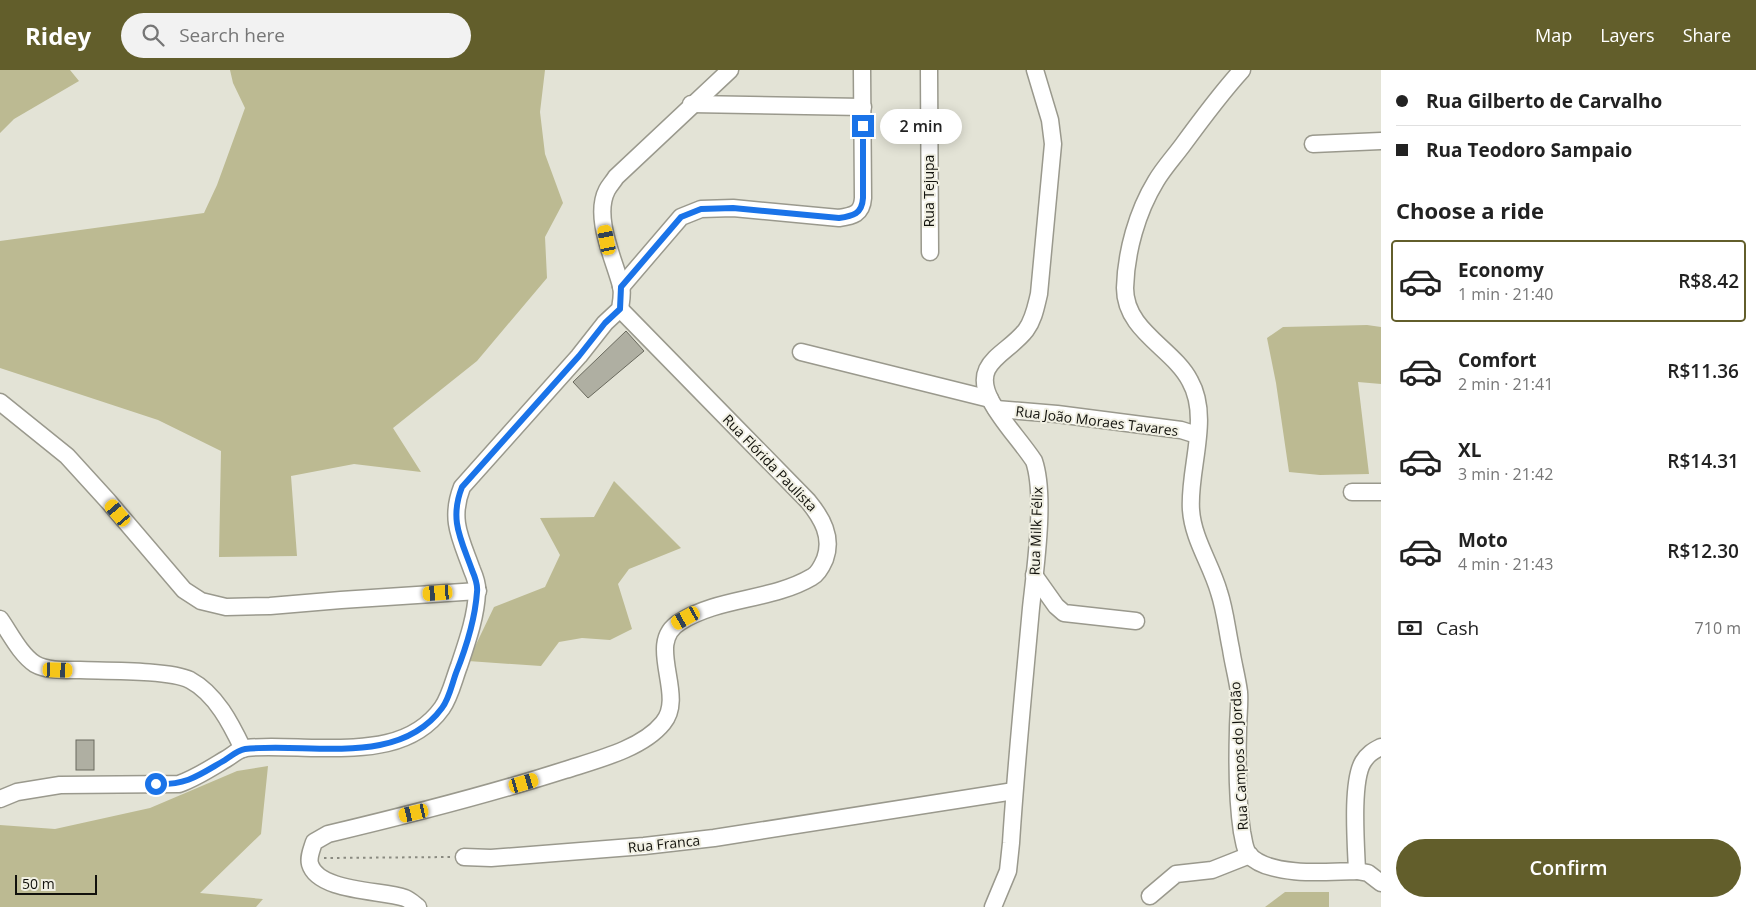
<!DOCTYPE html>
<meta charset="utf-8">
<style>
:root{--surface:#fff;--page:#f2f2f2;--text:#222;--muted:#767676;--line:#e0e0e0;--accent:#625e2b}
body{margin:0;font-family:"Open Sans",sans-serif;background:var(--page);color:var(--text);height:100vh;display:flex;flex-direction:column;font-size:19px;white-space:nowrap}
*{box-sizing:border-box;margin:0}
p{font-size:16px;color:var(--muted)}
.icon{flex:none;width:28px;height:28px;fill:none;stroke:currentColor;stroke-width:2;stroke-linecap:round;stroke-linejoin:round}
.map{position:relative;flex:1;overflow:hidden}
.side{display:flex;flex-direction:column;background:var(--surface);width:375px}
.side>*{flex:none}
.hud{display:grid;align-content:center;height:110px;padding:0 15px;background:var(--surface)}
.scale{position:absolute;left:15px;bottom:12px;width:82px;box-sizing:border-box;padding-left:5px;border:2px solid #11110c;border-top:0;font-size:14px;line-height:18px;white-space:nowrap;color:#11110c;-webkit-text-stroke:4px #f1f0e3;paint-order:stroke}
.end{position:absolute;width:22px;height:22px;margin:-11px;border:6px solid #1a73e8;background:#fff;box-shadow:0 0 0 2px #fff}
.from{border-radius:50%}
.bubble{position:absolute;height:35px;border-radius:18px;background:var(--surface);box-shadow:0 2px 12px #0003;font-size:16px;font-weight:600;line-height:35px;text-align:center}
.car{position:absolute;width:15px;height:30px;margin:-15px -8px;border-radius:6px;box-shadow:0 0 4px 1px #0007;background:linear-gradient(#f5c518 24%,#345 0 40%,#f5c518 0 76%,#345 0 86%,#f5c518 0)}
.hud b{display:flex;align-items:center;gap:18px;height:48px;font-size:19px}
.hud b+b{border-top:1px solid var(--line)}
.hud i{width:12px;height:12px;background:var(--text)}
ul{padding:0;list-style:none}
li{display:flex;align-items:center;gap:15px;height:82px;margin:0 10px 8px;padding:0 5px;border:2px solid transparent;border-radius:5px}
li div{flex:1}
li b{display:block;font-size:19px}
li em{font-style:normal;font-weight:600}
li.on{border-color:var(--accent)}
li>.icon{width:45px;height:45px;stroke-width:1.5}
h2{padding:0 15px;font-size:22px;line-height:60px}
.pay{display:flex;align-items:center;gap:12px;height:55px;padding:0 15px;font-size:19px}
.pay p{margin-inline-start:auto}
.action{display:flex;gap:10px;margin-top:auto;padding:10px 15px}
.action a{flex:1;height:58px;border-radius:30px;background:var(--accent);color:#fff;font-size:20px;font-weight:600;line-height:58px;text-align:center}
header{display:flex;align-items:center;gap:30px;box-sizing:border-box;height:70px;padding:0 25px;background:var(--accent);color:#fff}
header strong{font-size:24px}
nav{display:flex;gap:28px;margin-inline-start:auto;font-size:18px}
.search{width:350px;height:45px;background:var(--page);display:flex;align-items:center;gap:12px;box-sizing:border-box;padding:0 18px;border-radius:28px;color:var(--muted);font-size:19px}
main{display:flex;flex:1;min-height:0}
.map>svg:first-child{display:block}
.green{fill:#bcba92}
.building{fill:#afafa2;stroke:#6a6a5e}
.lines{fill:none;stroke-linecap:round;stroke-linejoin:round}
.minor-casing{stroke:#9a998d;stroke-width:19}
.path{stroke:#8a8a80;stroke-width:2;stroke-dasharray:2.5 4;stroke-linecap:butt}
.minor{stroke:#fff;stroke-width:16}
.route{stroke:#1a73e8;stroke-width:6}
.labels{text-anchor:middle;stroke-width:4;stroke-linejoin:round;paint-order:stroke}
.street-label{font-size:14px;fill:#11110c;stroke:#f1f0e3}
</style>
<header>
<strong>Ridey</strong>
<div class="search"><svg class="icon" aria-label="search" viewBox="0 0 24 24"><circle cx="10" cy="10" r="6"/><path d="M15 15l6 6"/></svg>Search here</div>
<nav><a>Map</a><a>Layers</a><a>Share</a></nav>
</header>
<main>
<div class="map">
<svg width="1381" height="837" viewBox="0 0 1381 837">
<rect width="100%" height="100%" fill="#e3e3d6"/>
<g class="green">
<path d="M0 0H70L79 11 14 49 0 63Z"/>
<path d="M230 0H545L540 42 545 84 563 133 545 167 547 208 477 291 393 358 421 402 354 394 291 406 297 486 219 487 221 381 158 350 0 298V171L204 143 217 115 245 38 233 13Z"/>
<path d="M1367 255 1381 257V314L1358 312 1369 404 1320 405 1289 402 1276 313 1267 268 1283 257Z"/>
<path d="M614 411 681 478 629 499 618 514 632 559 610 570 582 568 559 572 541 596 468 591 494 537 545 517 560 485 540 448 594 447Z"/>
<path d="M268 696 261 764 200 823 263 829 256 837H0V755L55 759 150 738 237 701Z"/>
<path d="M1285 822H1329V837H1265Z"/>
</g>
<g class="building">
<path d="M626 261 644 281 588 328 573 312Z"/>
<rect x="76" y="670" width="18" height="30"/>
</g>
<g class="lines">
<g class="minor-casing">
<g id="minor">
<path d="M929 0 930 182"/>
<path d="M1242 0C1220 24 1201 50 1182 76 1173 88 1163 99 1156 111 1137 142 1126 182 1125 218 1125 261 1173 278 1190 311 1211 348 1188 400 1191 440 1193 469 1211 494 1219 522 1225 540 1227 560 1231 579 1233 593 1237 607 1239 622 1240 634 1238 648 1238 660 1237 694 1237 729 1242 762 1244 770 1244 779 1249 785 1269 807 1330 802 1357 801 1356 775 1351 712 1363 692 1368 684 1373 681 1381 677"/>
<path d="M691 34 863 37"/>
<path d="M1313 74 1381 71"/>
<path d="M621 217 681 147 701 139 733 138 839 148C853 146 862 144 863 128L862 0"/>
<path d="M801 282 990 329"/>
<path d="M0 332 67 386 108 431 184 520 201 531 226 537 270 536 341 530 478 521"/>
<path d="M996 339 1057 344 1181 360 1197 365"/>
<path d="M1352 422H1381"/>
<path d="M1034 505 1056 536 1064 543 1136 551"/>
<path d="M0 549C10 563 20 584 35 594 47 601 66 600 80 600 105 601 170 600 190 610 216 624 231 654 243 679"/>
<path d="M0 729 17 722 60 715 179 714C196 708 211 698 226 689 231 686 237 681 242 679 254 675 299 678 314 678 360 678 412 680 442 638 450 627 454 609 459 596 467 572 476 547 477 522 478 515 475 507 472 500 461 469 449 450 462 417L579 286 605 253 620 239C621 232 623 223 621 216 614 189 593 147 607 120 609 116 613 112 616 107L730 0"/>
<path d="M464 787 491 788 644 776 714 768 1014 721"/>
<path d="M1357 801 1368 803 1381 813"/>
<path d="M1150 826 1176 804 1212 800 1250 785"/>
<path d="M418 837C414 834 410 830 405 828 382 820 318 822 310 794 308 787 312 779 314 772L328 764C408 745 487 725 565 700 596 690 642 679 663 653 687 625 644 573 680 552 719 527 771 531 812 507 818 504 822 496 825 489 833 467 822 448 808 431L620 239"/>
<path d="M993 837 1008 801 1011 773C1016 694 1024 616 1031 538 1035 500 1046 426 1034 391 1020 370 1002 352 991 331 970 292 1007 285 1026 260 1034 249 1036 236 1039 224L1053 74 1050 50 1035 0"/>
</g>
</g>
<path class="path" d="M324 788 452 787"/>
<use href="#minor" class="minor"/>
</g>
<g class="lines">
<path class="route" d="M156 714C188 715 199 705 225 690 231 686 238 680 245 679 309 672 398 698 442 638 449 629 452 614 456 603 466 578 475 550 477 522 478 515 475 507 472 500 461 469 449 450 462 417L579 286 605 253 620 239 621 217 681 147 701 139 733 138 839 148C853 146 862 144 863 128V56"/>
</g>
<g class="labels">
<g class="street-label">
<text transform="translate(929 121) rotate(-90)" y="5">Rua Tejupa</text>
<text transform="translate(1097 351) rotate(7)" y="5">Rua João Moraes Tavares</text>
<text transform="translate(770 393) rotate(46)" y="5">Rua Flórida Paulista</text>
<text transform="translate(1036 461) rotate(-88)" y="5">Rua Milk Félix</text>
<text transform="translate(1239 686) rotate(-93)" y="5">Rua Campos do Jordão</text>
<text transform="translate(664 774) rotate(-6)" y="5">Rua Franca</text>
</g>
</g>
</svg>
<div class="scale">50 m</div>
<i class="end from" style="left:156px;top:714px"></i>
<i class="end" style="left:863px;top:56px"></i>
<div class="bubble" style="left:880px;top:39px;width:82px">2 min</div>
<i class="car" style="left:607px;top:170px;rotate:349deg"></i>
<i class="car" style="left:118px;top:443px;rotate:320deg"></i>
<i class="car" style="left:438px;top:523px;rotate:266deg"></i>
<i class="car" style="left:686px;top:548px;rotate:241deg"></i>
<i class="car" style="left:58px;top:600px;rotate:92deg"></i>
<i class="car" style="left:524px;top:713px;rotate:74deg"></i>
<i class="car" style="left:414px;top:743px;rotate:257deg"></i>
</div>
<section class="side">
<div class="hud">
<b><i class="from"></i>Rua Gilberto de Carvalho</b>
<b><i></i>Rua Teodoro Sampaio</b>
</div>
<h2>Choose a ride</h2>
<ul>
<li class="on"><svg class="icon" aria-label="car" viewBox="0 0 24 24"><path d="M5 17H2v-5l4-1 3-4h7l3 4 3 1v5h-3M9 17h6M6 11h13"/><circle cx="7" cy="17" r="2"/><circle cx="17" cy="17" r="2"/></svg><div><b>Economy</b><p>1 min · 21:40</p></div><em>R$8.42</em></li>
<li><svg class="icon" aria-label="car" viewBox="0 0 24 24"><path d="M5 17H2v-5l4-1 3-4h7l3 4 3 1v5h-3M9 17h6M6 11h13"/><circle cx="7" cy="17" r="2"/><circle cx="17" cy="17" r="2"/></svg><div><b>Comfort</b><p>2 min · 21:41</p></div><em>R$11.36</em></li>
<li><svg class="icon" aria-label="car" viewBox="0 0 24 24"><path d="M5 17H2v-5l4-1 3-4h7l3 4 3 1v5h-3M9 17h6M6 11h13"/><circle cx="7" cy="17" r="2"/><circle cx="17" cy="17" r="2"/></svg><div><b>XL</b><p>3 min · 21:42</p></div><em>R$14.31</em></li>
<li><svg class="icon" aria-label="car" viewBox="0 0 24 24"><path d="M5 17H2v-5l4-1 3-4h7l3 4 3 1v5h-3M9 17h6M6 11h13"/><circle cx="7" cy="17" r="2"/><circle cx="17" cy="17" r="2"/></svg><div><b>Moto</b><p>4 min · 21:43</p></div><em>R$12.30</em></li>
</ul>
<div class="pay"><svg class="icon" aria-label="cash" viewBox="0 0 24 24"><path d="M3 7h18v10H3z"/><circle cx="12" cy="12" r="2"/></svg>Cash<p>710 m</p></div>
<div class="action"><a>Confirm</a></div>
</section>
</main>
